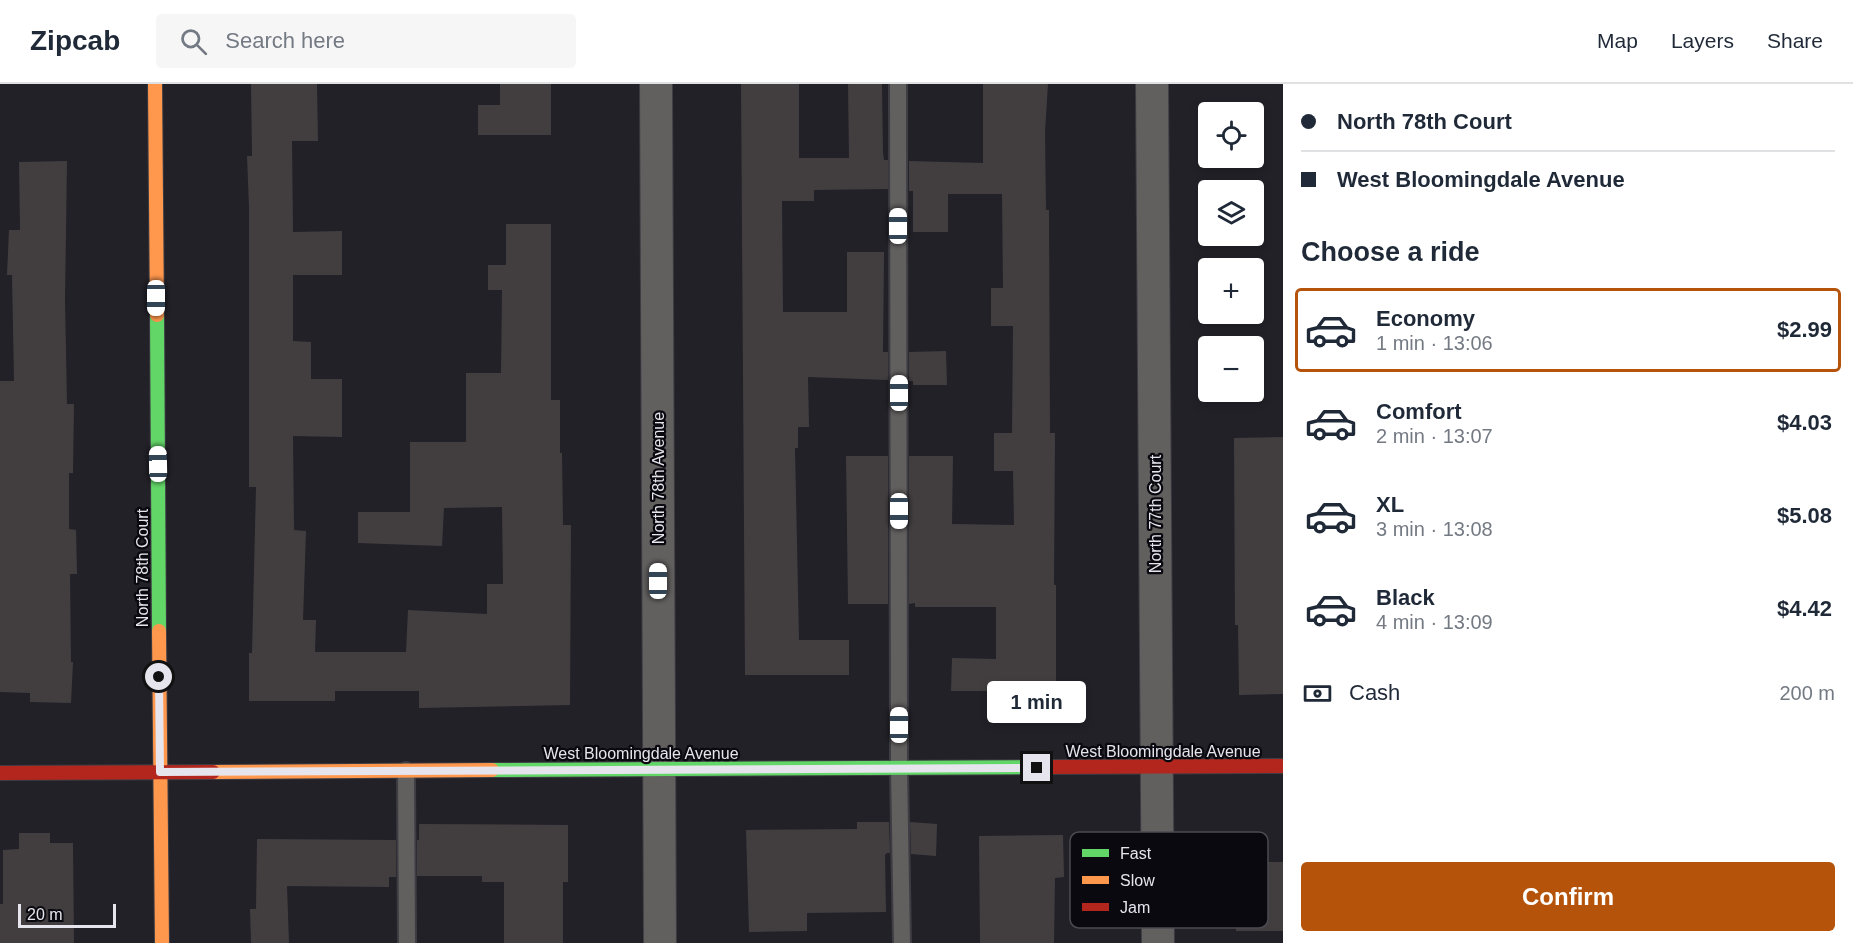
<!DOCTYPE html>
<meta charset="utf-8">
<style>
:root{--surface:#fff;--page:#f6f6f7;--text:#1f2937;--muted:#747a83;--line:#e0e1e3;--accent:#b45309}
body{margin:0;font-family:Arial,sans-serif;background:var(--page);color:var(--text);height:100vh;display:flex;flex-direction:column;font-size:22px;white-space:nowrap}
*{box-sizing:border-box;margin:0}
p{font-size:20px;color:var(--muted)}
.icon{flex:none;width:33px;height:33px;fill:none;stroke:currentColor;stroke-width:2;stroke-linecap:round;stroke-linejoin:round}
.map{position:relative;flex:1;overflow:hidden}
.panel{display:flex;flex-direction:column;background:var(--surface);width:570px}
.panel>*{flex:none}
.guide{display:grid;align-content:center;height:132px;padding:0 18px;background:var(--surface)}
.fabs{position:absolute;left:1198px;top:18px;display:grid;gap:12px}
.fabs a{display:grid;place-items:center;width:66px;height:66px;border-radius:6px;background:var(--surface);box-shadow:0 3px 9px #0003;font-size:30px}
.scale{position:absolute;left:18px;bottom:15px;width:98px;box-sizing:border-box;padding-left:6px;border:3px solid #e6e5ee;border-top:0;font-size:16px;line-height:21px;white-space:nowrap;color:#e6e5ee;-webkit-text-stroke:4px #0a090f;paint-order:stroke}
.end{position:absolute;width:27px;height:27px;margin:-14px;border:8px solid #e6e5ee;background:#111;box-shadow:0 0 0 3px #111}
.from{border-radius:50%}
.bubble{position:absolute;height:42px;border-radius:6px;background:var(--surface);box-shadow:0 3px 9px #0003;font-size:20px;font-weight:600;line-height:42px;text-align:center}
.car{position:absolute;width:18px;height:36px;margin:-18px -9px;border-radius:8px;box-shadow:0 0 4px 2px #0007;background:linear-gradient(#fff 24%,#345 0 40%,#fff 0 76%,#345 0 86%,#fff 0)}
.guide b{display:flex;align-items:center;gap:21px;height:57px;font-size:22px}
.guide b+b{border-top:2px solid var(--line)}
.guide i{width:15px;height:15px;background:var(--text)}
ul{padding:0;list-style:none}
li{display:flex;align-items:center;gap:18px;height:84px;margin:0 12px 9px;padding:0 6px;border:3px solid transparent;border-radius:6px}
li div{flex:1}
li b{display:block;font-size:22px}
li em{font-style:normal;font-weight:600}
li.selected{border-color:var(--accent)}
li>.icon{width:54px;height:54px;stroke-width:1.5}
h2{padding:0 18px;font-size:27px;line-height:72px}
.pay{display:flex;align-items:center;gap:15px;height:66px;padding:0 18px;font-size:22px}
.pay p{margin-inline-start:auto}
.primary-button{display:flex;gap:12px;margin-top:auto;padding:12px 18px}
.primary-button a{flex:1;height:69px;border-radius:6px;background:var(--accent);color:#fff;font-size:24px;font-weight:600;line-height:69px;text-align:center}
header{display:flex;align-items:center;gap:36px;box-sizing:border-box;height:84px;padding:0 30px;background:var(--surface);border-bottom:2px solid var(--line)}
header strong{font-size:28px}
nav{display:flex;gap:33px;margin-inline-start:auto;font-size:21px}
.search{width:420px;height:54px;background:var(--page);display:flex;align-items:center;gap:15px;box-sizing:border-box;padding:0 21px;border-radius:6px;color:var(--muted);font-size:22px}
main{display:flex;flex:1;min-height:0}
.map>svg:first-child{display:block}
.building{fill:#423e40}
.lines{fill:none;stroke-linecap:round;stroke-linejoin:round}
.lane-casing{stroke:#3e3d43;stroke-width:20}
.street-casing{stroke:#3e3d43;stroke-width:34}
.fast-casing{stroke:#3e3d43;stroke-width:16}
.slow-casing{stroke:#3e3d43;stroke-width:16}
.jam-casing{stroke:#3e3d43;stroke-width:16}
.lane{stroke:#625f5f;stroke-width:16}
.street{stroke:#625f5f;stroke-width:32}
.fast{stroke:#63d668;stroke-width:14}
.slow{stroke:#ff974d;stroke-width:14}
.jam{stroke:#b3261e;stroke-width:14}
.route{stroke:#e6e5ee;stroke-width:8}
.labels{text-anchor:middle;stroke-width:4.5;stroke-linejoin:round;paint-order:stroke}
.street-label{font-size:16px;fill:#e6e5ee;stroke:#0a090f}
.key{fill:#0a090f;stroke:#4c4b52;stroke-width:1.5}
.key-label{font-size:16px;fill:#e6e5ee}
</style>
<header>
<strong>Zipcab</strong>
<div class="search"><svg class="icon" aria-label="search" viewBox="0 0 24 24"><circle cx="10" cy="10" r="6"/><path d="M15 15l6 6"/></svg>Search here</div>
<nav><a>Map</a><a>Layers</a><a>Share</a></nav>
</header>
<main>
<div class="map">
<svg width="1283" height="859" viewBox="0 0 1283 859">
<rect width="100%" height="100%" fill="#222128"/>
<g class="building">
<path d="M251 0H317L318 57H292L293 148 342 147V191H293V257L311 258V295H342V353L293 352 294 446 306 447 303 536H316L315 568H406L408 526 487 530V500H503L502 423 444 424 442 462 358 459V428H410V358H466V289H501L502 206H488V181H506V140H551V316H560V369H562L563 441H571L570 621 419 624V607H335V617H249V569H252L256 403H249V123L247 72H252Z"/>
<path d="M500 0H551V51H478V21H500Z"/>
<path d="M741 0H799V74H849L848 0H882L883 69 884 76H888V105L814 106V117H782L783 228H847V168H884L883 268H888V296L808 293 809 343H798V364H795L799 556H849V591H745Z"/>
<path d="M983 0H1048L1045 48 1046 126H1049L1050 349H1055L1054 501H1056V607H951L952 574 996 575V523H915V519L909 520V372H953L952 440 1014 441 1013 387H994V349H1012L1013 242H991V204H1003L1002 110H948V148H913V107H909V77L983 79Z"/>
<path d="M67 77 65 216 67 320H74L73 389H69V445L76 446 77 490H70L71 578H73L71 619 30 618V609L0 608V297H14L12 191H7L9 146H20L19 78Z"/>
<path d="M946 267 947 301H913V297H909V268Z"/>
<path d="M1283 353V610L1239 611 1238 541H1235L1234 354Z"/>
<path d="M846 372H888V520H848Z"/>
<path d="M857 738H889L890 769H887L885 771 886 828 807 829V847L749 848 746 746 857 745Z"/>
<path d="M910 738 937 740 936 772 911 770Z"/>
<path d="M419 740 568 741V798H563V859H504V798H482V792H417V756H419Z"/>
<path d="M19 749H50V759H73L74 859H0V820H3V766L19 765Z"/>
<path d="M1063 751 1064 793 1055 794 1054 859H980L979 752Z"/>
<path d="M257 755 396 756V793H389V803L287 802 289 859H251L250 825H256Z"/>
<path d="M1235 766H1262V778H1283V847H1236Z"/>
</g>
<g class="lines">
<g class="lane-casing">
<g id="lane">
<path d="M898 0 899 685 902 859"/>
<path d="M406 687 407 859"/>
</g>
</g>
<g class="street-casing">
<g id="street">
<path d="M656 0 660 859"/>
<path d="M1152 0 1158 859"/>
</g>
</g>
<g class="fast-casing">
<g id="fast">
<path d="M157 231 159 547"/>
<path d="M492 686 1047 683"/>
</g>
</g>
<g class="slow-casing">
<g id="slow">
<path d="M155 0 157 231"/>
<path d="M159 547 162 859"/>
<path d="M213 688 492 686"/>
</g>
</g>
<g class="jam-casing">
<g id="jam">
<path d="M1047 683 1283 682"/>
<path d="M0 689 213 688"/>
</g>
</g>
<use href="#lane" class="lane"/>
<use href="#street" class="street"/>
<use href="#fast" class="fast"/>
<use href="#slow" class="slow"/>
<use href="#jam" class="jam"/>
</g>
<g class="lines">
<path class="route" d="M159 593 160 688 1037 684"/>
</g>
<g class="labels">
<g class="street-label">
<text transform="translate(658 394) rotate(-90)" y="6">North 78th Avenue</text>
<text transform="translate(1155 430) rotate(-90)" y="6">North 77th Court</text>
<text transform="translate(142 484) rotate(-90)" y="6">North 78th Court</text>
<text x="1163" y="673">West Bloomingdale Avenue</text>
<text x="641" y="675">West Bloomingdale Avenue</text>
</g>
</g>
<rect x="1070" y="748" width="198" height="96" rx="9" class="key"/>
<rect x="1082" y="765" width="27" height="8" fill="#63d668"/>
<rect x="1082" y="792" width="27" height="8" fill="#ff974d"/>
<rect x="1082" y="819" width="27" height="8" fill="#b3261e"/>
<g class="key-label">
<text x="1120" y="775">Fast</text>
<text x="1120" y="802">Slow</text>
<text x="1120" y="829">Jam</text>
</g>
</svg>
<div class="fabs">
<a><svg class="icon" aria-label="locate" viewBox="0 0 24 24"><circle cx="12" cy="12" r="6"/><path d="M12 2v4M12 18v4M2 12h4M18 12h4"/></svg></a>
<a><svg class="icon" aria-label="layers" viewBox="0 0 24 24"><path d="M12 4l9 5-9 5-9-5zM3 14l9 5 9-5"/></svg></a>
<a>+</a>
<a>−</a>
</div>
<div class="scale">20 m</div>
<i class="end from" style="left:159px;top:593px"></i>
<i class="end" style="left:1037px;top:684px"></i>
<div class="bubble" style="left:987px;top:597px;width:99px">1 min</div>
<i class="car" style="left:898px;top:142px;rotate:0deg"></i>
<i class="car" style="left:156px;top:214px;rotate:180deg"></i>
<i class="car" style="left:899px;top:309px;rotate:0deg"></i>
<i class="car" style="left:158px;top:380px;rotate:359deg"></i>
<i class="car" style="left:899px;top:427px;rotate:180deg"></i>
<i class="car" style="left:658px;top:497px;rotate:0deg"></i>
<i class="car" style="left:899px;top:641px;rotate:0deg"></i>
</div>
<section class="panel">
<div class="guide">
<b><i class="from"></i>North 78th Court</b>
<b><i></i>West Bloomingdale Avenue</b>
</div>
<h2>Choose a ride</h2>
<ul>
<li class="selected"><svg class="icon" aria-label="car" viewBox="0 0 24 24"><path d="M5 17H2v-5l4-1 3-4h7l3 4 3 1v5h-3M9 17h6M6 11h13"/><circle cx="7" cy="17" r="2"/><circle cx="17" cy="17" r="2"/></svg><div><b>Economy</b><p>1 min · 13:06</p></div><em>$2.99</em></li>
<li><svg class="icon" aria-label="car" viewBox="0 0 24 24"><path d="M5 17H2v-5l4-1 3-4h7l3 4 3 1v5h-3M9 17h6M6 11h13"/><circle cx="7" cy="17" r="2"/><circle cx="17" cy="17" r="2"/></svg><div><b>Comfort</b><p>2 min · 13:07</p></div><em>$4.03</em></li>
<li><svg class="icon" aria-label="car" viewBox="0 0 24 24"><path d="M5 17H2v-5l4-1 3-4h7l3 4 3 1v5h-3M9 17h6M6 11h13"/><circle cx="7" cy="17" r="2"/><circle cx="17" cy="17" r="2"/></svg><div><b>XL</b><p>3 min · 13:08</p></div><em>$5.08</em></li>
<li><svg class="icon" aria-label="car" viewBox="0 0 24 24"><path d="M5 17H2v-5l4-1 3-4h7l3 4 3 1v5h-3M9 17h6M6 11h13"/><circle cx="7" cy="17" r="2"/><circle cx="17" cy="17" r="2"/></svg><div><b>Black</b><p>4 min · 13:09</p></div><em>$4.42</em></li>
</ul>
<div class="pay"><svg class="icon" aria-label="cash" viewBox="0 0 24 24"><path d="M3 7h18v10H3z"/><circle cx="12" cy="12" r="2"/></svg>Cash<p>200 m</p></div>
<div class="primary-button"><a>Confirm</a></div>
</section>
</main>
